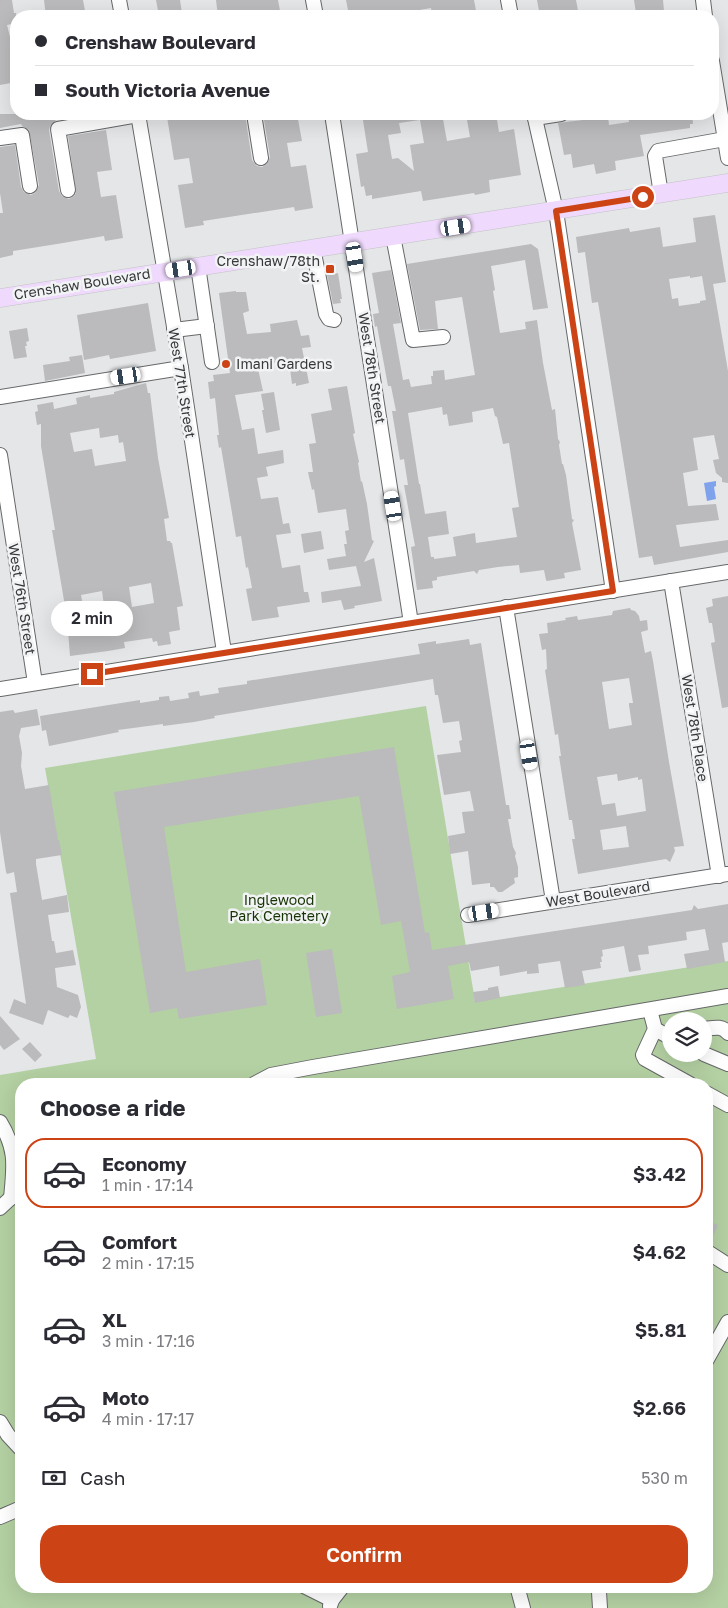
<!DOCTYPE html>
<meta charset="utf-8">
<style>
:root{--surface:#fff;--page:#f7f7f7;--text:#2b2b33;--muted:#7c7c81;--line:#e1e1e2;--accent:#cc4416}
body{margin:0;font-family:"Golos Text",sans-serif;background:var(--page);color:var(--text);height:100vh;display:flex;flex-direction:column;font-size:19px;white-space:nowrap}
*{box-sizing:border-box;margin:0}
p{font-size:16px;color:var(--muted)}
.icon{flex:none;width:28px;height:28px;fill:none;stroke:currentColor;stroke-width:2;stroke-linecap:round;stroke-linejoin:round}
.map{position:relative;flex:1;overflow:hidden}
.side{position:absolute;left:15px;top:1078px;width:698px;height:515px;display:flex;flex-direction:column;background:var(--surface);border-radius:20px;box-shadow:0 5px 20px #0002}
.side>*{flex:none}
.banner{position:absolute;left:10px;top:10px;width:709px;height:110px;border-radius:20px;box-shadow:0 5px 20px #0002;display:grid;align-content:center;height:110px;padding:0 25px;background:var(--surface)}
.controls{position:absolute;left:662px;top:1012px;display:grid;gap:10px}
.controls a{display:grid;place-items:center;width:50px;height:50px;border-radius:50%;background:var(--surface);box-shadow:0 5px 20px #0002;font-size:25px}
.end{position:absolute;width:22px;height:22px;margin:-11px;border:6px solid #cc4416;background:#fff;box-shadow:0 0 0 2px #fff}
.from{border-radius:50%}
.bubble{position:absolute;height:35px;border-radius:18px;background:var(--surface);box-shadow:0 5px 20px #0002;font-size:16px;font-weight:600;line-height:35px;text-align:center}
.car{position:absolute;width:15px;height:30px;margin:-15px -8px;border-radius:6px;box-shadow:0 0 4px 1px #0007;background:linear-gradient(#fff 24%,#345 0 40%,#fff 0 76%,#345 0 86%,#fff 0)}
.banner b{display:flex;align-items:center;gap:18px;height:48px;font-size:19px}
.banner b+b{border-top:1px solid var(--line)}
.banner i{width:12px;height:12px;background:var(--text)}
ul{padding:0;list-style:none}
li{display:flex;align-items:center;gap:15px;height:70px;margin:0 10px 8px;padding:0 15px;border:2px solid transparent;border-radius:20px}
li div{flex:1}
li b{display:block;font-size:19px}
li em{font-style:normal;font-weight:600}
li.selected{border-color:var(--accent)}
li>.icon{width:45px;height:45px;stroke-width:1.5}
h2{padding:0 25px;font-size:22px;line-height:60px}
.pay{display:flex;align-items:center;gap:12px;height:55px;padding:0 25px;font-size:19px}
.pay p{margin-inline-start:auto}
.action{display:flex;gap:10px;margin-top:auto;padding:10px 25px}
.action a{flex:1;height:58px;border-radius:20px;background:var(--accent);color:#fff;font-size:20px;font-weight:600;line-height:58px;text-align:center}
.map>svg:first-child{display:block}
.green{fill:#b4d1a3;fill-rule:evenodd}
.water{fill:#7fa2ec}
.building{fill:#bbbabc;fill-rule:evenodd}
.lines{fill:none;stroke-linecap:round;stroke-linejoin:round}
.minor-casing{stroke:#666869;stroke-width:16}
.major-casing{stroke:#c3c3c4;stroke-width:19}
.minor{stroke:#fff;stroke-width:14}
.major{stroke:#efd9fc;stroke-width:18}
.route{stroke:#cc4416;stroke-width:6}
.poi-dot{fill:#cc4416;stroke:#f2f3f5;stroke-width:2}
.labels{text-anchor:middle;stroke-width:5;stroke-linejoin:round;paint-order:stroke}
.poi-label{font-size:14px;fill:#373839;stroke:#f2f3f5;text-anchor:end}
.street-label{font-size:14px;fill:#373839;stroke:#f2f3f5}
.park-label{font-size:14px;fill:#153300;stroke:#f2f3f5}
</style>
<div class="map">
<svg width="728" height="1608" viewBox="0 0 728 1608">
<rect width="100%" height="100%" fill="#e4e6e8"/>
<path class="green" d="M426 706 475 1001 728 961V1608H0V1075L96 1059 45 768ZM671 1021H704V1054H671ZM21 1084H706V1586H21Z"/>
<path class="water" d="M716 481V486L714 487 716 499 707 501 704 483Z"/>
<g class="building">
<path d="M0 0H12L14 13H16V23L7 25 12 45H15L16 51V82L0 85Z"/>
<path d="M44 0H83L86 16H46Z"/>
<path d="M156 0H180L182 13 159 16Z"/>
<path d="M216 0H278L281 16H218Z"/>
<path d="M346 0H474L477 16H432L431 8 408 12V16H352V14L349 15Z"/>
<path d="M537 0H576L579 16H540Z"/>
<path d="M634 0H663L664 11 650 14 649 11 636 13Z"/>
<path d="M0 114H33L34 115 46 114H92L56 120 50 126 49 130 59 191 62 196 69 199 74 196 76 193 68 136 106 130 112 170 97 172 101 197 116 195 123 238 105 241 104 236 57 244 13 251V255L0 258V213H3L0 193V147L15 145 21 187 24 192 31 195 35 193 39 185 29 130 22 126 21 124 0 128Z"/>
<path d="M185 114 186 118 214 114H245L252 160 257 166 262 167 267 164 270 157 263 114H297L302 141 287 143 291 167 306 165 313 208 295 211 294 207 203 221 204 225 185 228 178 185 193 183 189 158 174 160 167 117Z"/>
<path d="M362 114H442L447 141 470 137 466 114H496L499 132 514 129 521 175 489 180 490 192 475 195 474 193 423 201 421 191 372 199V195L366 196 364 186 361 187 356 154 368 152ZM420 120 424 143 410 145 414 171 398 158 392 159 388 135 401 133 399 123Z"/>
<path d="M628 114H692L693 124H690V128L640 135 644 156 615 161 616 170 596 174 594 164 573 168 571 154 564 155 558 123 608 117 609 125 629 122Z"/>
<path d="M715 215 726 282 713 284 728 371V483L722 482V478L716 473 713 460 719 459 714 435 693 438 698 470 683 473 688 506 716 504 719 520 676 525 680 547 728 540V552L654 565 652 556 639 558 598 302 592 303 585 252 578 253 576 237 629 228 630 232 660 227 663 247 696 242 693 218ZM690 276V278L702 276 706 300 700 301V303L679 306 678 298 672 299 669 279Z"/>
<path d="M531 244 538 249 548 308 533 310 525 260 491 266 495 290 493 291 500 333 526 329 525 322 537 320 543 363 552 410 555 409 558 439 560 442 559 445 562 464H563L566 475 572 519 574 520 572 523 581 570 564 573 565 578 547 581 546 580 544 570 520 573 519 565 498 567 479 570 477 574 474 571 437 577V580L432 581 433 588 417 590 411 547 415 546 404 485H408L404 459 400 460 392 411H396L391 386H388L377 326 375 327 373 314 379 313 372 273 391 270 401 323 393 324 403 380 409 379 411 387 432 384 431 376H433V371L444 370 445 380 475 375 462 297 435 301 438 329 420 330 407 264ZM442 407 443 415 447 414 449 426 473 422 472 412 493 408 495 416 497 417 503 444 509 443 519 507 512 508 517 537 476 543 475 533 453 537 456 556 434 559V557H431L428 537 449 534 446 511 425 514 420 484H419L408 413Z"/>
<path d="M338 273 342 299H340L341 303 333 304 327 275Z"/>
<path d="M236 291V292H246L249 311 243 313 247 334 271 332 270 324 297 320 301 336 309 335 311 347 302 348 309 383 296 386V383L292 384 289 361 265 364V368L258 369 263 391 235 395 242 430 254 428 258 454 283 450 284 463 266 467 268 476 257 478 261 499 278 497 283 524 289 523 291 533 276 535 282 568 300 565 304 592H308L310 602 277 607 279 617 252 621 246 589 252 588 248 567 246 568 241 536 236 537 221 447 219 448 217 435H219L215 398 210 399 208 382 214 381 213 375 230 373 219 293Z"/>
<path d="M148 303 156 351 110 359 109 355 84 360 77 315Z"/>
<path d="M27 328 29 341 26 342 27 346H25L27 357 14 359 9 331Z"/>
<path d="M82 355 85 373 45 381 43 365 70 361 69 357Z"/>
<path d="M146 383 148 393H150L158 458 169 518 164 519 167 541H170L171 543H172L183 606 177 607 180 630 169 632 171 644 158 646 157 641 153 642 152 638 124 642 125 648 108 651 70 656 67 618 52 530H55L41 446V424L37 425 35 412 38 411 37 405 53 402 54 409 77 404 76 398 90 395V398L114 394V392ZM99 428 100 438 118 435 119 443 123 442 126 461 95 466 92 449 74 452 70 433ZM151 583 154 603 132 607 129 587ZM102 591 104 605H107L110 625 87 629 81 595Z"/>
<path d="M347 386 355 433 353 434 359 462 358 463 361 482 362 481 367 504 372 540 374 541 364 562 374 558 382 601 354 606 355 608 344 610 341 600 322 603 321 592 361 586 356 566 329 570 327 559 346 556 344 544H347L345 531 349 530 346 509 318 513 314 489 312 490 308 472H313L309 444 316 443 311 414 332 410 328 389Z"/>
<path d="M274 392 280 430 266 433 262 410H264L261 394Z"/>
<path d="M321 531 324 549 304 553 301 534Z"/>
<path d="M728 596V707L722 708 711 643 715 642 712 623H709L706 608 713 606 712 599Z"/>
<path d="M630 608 631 610 635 611 639 616 640 621 647 620 648 630 641 632 645 653 651 651 653 661 669 762 684 846 674 847 675 851 670 862 666 859 578 874 572 839H575L572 820H569L559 756H561L558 734 555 735 545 670 547 669 546 649 542 650 539 634 548 633 547 623 566 620 565 618 577 616 578 620 612 615 613 611ZM629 678 633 703H629V705L632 725 609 729 602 682ZM617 774 618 781 638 777V780L642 779 646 811 617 816 615 803 602 805 597 777ZM626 826 629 847 603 850 600 830Z"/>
<path d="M469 639 470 645 481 643 506 805H509L511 819H508L513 847 516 853 515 856 518 867V877L514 878 515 883 502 892H498L494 887H490V883L472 885 468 851 450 854 448 836 465 833 462 812 474 811 470 791 444 795 437 755 461 752 459 741 462 740 459 721 443 723 438 695H435L433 679 214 716 215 718 194 722 163 726V724L118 730 119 732 49 746 46 730 42 731 40 716 140 700V703L159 700V697L169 696 170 701 189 698 188 693 199 691 200 696 219 693 218 688 247 684V681L420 654 418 644 436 641V644Z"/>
<path d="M37 709 40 725 21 728 19 736 22 753 21 766 25 789 49 785 58 840H59L62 855 36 859V864L42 900 67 895 69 912 48 915 52 941H54L56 953 73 950 76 965 55 968 57 987 78 995 81 1007 77 1018 70 1015 68 1018 48 1010 43 1025 9 1013 14 999 26 1004 10 893 17 892 14 872 7 874 6 872 0 832V712L13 710 15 713Z"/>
<path d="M394 747 425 933 429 932 432 950 692 910 694 905 698 909 728 904V942L722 943 725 962 687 969 684 954 709 950 705 929 686 932 687 940 648 946 649 954 638 955 641 970 629 972 624 946 602 950 603 956 601 957 602 962H600L601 968 582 971 585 985 565 988 560 961 538 964 539 973 527 974V971L500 976 499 966 471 971 469 962 448 966 454 999 397 1009 392 976 410 972 401 921 381 925 359 796 164 827 186 972 260 959 267 1005 179 1019 177 1008 150 1013 114 792Z"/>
<path d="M332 949 342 1013 316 1017 306 953Z"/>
<path d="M498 986 500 998 475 1003 473 992 488 990V988Z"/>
<path d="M0 1016 20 1039 4 1050 0 1045Z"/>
<path d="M30 1042 42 1055 35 1062 22 1049Z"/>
<path d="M706 1220 718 1225 710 1243 706 1242Z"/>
</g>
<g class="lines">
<g class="minor-casing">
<g id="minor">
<path d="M119 0 122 16"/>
<path d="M313 0 316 16"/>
<path d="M508 0 511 16"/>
<path d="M703 0 705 16"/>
<path d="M712 61 728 158"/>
<path d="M138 114 181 368 224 652"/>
<path d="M254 114 261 158"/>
<path d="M332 114 411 623"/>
<path d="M534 114 556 211 613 591"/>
<path d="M535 118 561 114"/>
<path d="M0 138 22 135 30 186"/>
<path d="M68 190 58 129 138 115"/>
<path d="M661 194 655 156 658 151 725 139"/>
<path d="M393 236 413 340 443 337"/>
<path d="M313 248 326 314 329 319 334 320"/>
<path d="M198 266 212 362"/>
<path d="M174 330 207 326"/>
<path d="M0 397 181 368"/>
<path d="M0 455 35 683"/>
<path d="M671 581 719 876"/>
<path d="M506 607 553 901"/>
<path d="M0 689 728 572"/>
<path d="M468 915 727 874"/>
<path d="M650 1010 655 1029 643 1055 645 1059 690 1084"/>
<path d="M655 1029 671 1038"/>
<path d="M704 1029C713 1028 722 1025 728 1033"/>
<path d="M704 1054 728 1064"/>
<path d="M254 1084 271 1075 313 1067 728 996"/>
<path d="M706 1093 728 1105"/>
<path d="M0 1122C17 1150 14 1166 11 1198"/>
<path d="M0 1208 17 1192"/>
<path d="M706 1251 728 1265"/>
<path d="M706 1361 728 1322"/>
<path d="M0 1422 8 1435 21 1449"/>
<path d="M0 1517 21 1508"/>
<path d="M304 1586 332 1600"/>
<path d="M517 1586 523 1608"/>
<path d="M330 1606 332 1600 343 1586"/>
<path d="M600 1608 599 1592 601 1586"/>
</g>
</g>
<g class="major-casing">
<path id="major" d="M0 298 728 183"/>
</g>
<use href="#minor" class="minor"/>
<use href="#major" class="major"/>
</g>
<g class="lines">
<path class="route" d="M92 674 613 591 556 211 643 197"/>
</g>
<g class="poi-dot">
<rect x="325" y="264" width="10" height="10" rx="2.5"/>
<circle cx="226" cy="364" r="5"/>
</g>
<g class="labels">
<g class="poi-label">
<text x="320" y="266">Crenshaw/78th<tspan x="320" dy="16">St.</tspan></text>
<text x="236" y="369" text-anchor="start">Imani Gardens</text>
</g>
<g class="street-label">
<text transform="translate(82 284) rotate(-9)" y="5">Crenshaw Boulevard</text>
<text transform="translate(372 368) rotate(81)" y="5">West 78th Street</text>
<text transform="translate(182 383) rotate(81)" y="5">West 77th Street</text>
<text transform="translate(22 599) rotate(81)" y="5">West 76th Street</text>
<text transform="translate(695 728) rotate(81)" y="5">West 78th Place</text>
<text transform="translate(598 894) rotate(-9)" y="5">West Boulevard</text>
</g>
<g class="park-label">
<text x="279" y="905">Inglewood<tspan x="279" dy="16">Park Cemetery</tspan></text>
</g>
</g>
</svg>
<div class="controls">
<a><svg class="icon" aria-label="layers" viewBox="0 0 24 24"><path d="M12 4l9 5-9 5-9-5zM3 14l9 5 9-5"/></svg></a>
</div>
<i class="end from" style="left:643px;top:197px"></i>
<i class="end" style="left:92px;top:674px"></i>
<div class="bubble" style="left:51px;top:601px;width:82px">2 min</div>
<i class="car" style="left:456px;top:227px;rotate:81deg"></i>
<i class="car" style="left:355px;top:257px;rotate:171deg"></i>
<i class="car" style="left:181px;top:269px;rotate:261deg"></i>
<i class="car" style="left:126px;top:376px;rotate:261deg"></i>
<i class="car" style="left:393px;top:506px;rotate:351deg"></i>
<i class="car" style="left:529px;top:755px;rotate:171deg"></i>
<i class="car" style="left:484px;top:912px;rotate:81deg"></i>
<div class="banner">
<b><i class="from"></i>Crenshaw Boulevard</b>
<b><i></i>South Victoria Avenue</b>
</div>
<section class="side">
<h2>Choose a ride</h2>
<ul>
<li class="selected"><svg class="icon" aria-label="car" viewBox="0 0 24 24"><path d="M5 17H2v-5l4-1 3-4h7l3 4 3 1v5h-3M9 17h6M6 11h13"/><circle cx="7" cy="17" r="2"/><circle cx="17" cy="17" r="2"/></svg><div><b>Economy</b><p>1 min · 17:14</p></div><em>$3.42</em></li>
<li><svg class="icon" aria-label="car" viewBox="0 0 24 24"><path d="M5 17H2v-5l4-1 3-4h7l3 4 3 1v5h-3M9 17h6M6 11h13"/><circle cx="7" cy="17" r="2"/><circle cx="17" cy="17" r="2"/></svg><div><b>Comfort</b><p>2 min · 17:15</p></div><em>$4.62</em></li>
<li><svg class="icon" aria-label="car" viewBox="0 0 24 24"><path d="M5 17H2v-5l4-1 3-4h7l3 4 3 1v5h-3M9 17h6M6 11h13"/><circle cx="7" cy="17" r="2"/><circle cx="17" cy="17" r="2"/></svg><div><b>XL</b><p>3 min · 17:16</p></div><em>$5.81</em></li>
<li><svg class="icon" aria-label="car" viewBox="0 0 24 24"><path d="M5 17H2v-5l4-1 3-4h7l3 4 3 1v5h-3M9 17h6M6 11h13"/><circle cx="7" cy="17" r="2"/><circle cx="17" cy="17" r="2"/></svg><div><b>Moto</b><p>4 min · 17:17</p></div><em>$2.66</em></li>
</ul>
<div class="pay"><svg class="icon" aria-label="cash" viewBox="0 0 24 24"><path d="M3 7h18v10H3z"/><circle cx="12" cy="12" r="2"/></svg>Cash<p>530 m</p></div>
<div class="action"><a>Confirm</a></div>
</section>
</div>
